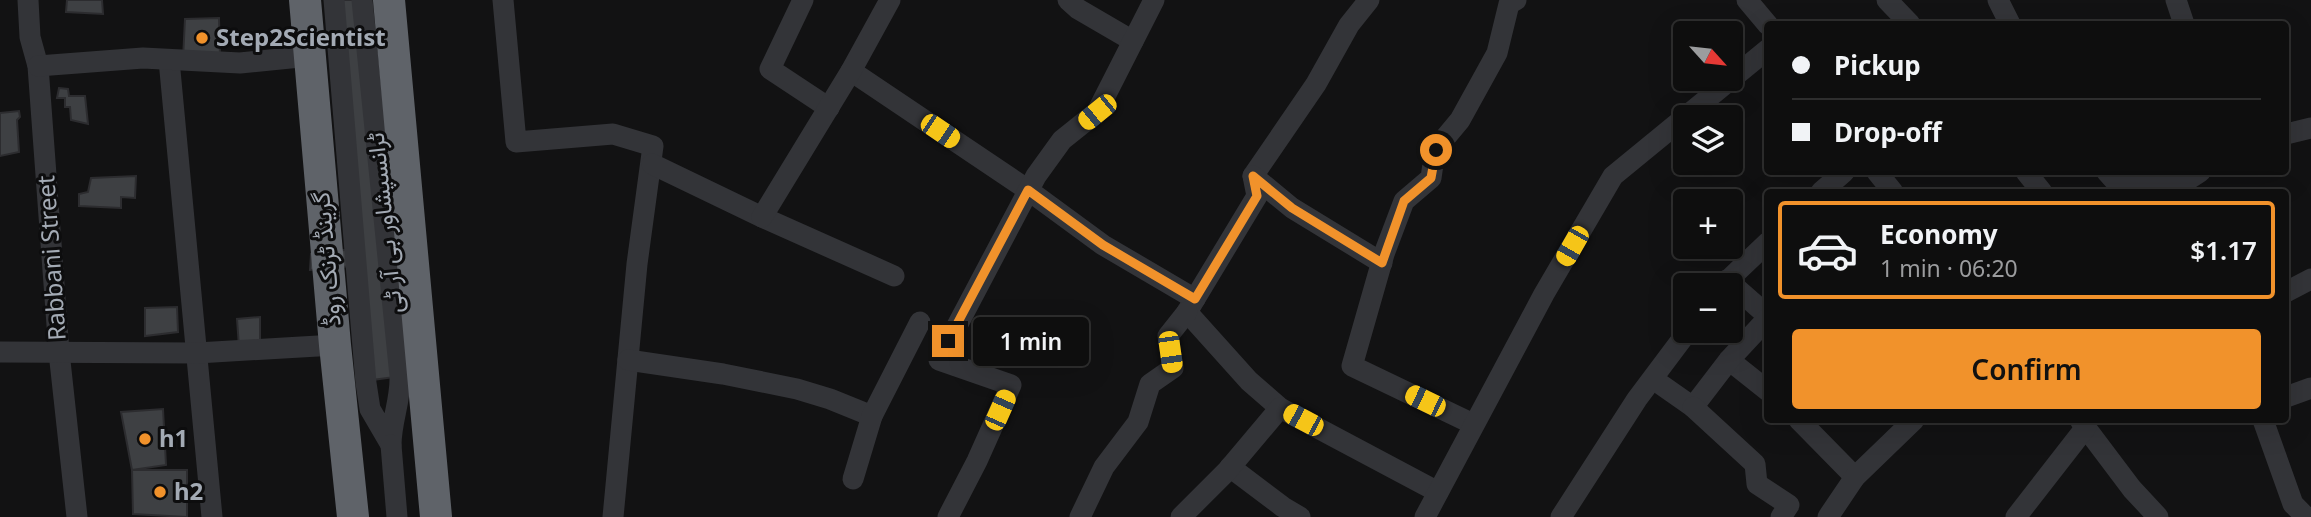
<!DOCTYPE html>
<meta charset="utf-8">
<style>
:root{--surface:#0e0e0e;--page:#171717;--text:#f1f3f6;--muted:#9b9c9e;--line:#2e2e2e;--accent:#f1922b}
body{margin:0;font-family:"Noto Sans",Vazirmatn,sans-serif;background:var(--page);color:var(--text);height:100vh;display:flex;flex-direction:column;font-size:26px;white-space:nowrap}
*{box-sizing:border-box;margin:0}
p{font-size:23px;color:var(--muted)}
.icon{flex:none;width:38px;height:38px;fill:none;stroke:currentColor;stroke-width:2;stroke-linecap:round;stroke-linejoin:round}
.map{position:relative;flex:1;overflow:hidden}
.details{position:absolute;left:1764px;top:189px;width:525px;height:234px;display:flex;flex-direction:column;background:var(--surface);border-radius:7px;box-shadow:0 7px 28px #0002,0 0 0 2px var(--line)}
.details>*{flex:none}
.top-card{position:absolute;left:1764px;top:21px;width:525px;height:154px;border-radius:7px;box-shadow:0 7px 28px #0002,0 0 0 2px var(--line);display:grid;align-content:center;height:154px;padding:0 28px;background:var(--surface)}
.needle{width:46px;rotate:117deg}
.tools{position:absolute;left:1673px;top:21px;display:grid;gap:14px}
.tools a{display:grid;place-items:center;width:70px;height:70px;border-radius:7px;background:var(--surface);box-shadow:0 7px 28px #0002,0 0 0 2px var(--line);font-size:35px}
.end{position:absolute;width:32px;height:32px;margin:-16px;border:9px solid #f1922b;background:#111;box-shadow:0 0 0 4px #111}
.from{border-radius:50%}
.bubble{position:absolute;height:49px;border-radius:7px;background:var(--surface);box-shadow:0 7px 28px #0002,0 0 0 2px var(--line);font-size:23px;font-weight:600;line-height:49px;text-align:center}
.car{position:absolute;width:21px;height:42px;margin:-21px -10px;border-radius:9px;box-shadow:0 0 5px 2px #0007;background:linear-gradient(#f5c518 24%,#345 0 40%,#f5c518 0 76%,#345 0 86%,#f5c518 0)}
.top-card b{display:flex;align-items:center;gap:24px;height:66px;font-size:26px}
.top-card b+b{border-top:2px solid var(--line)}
.top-card i{width:18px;height:18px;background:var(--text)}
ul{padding:12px 0 0;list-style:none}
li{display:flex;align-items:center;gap:21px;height:98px;margin:0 14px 10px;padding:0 14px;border:4px solid transparent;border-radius:7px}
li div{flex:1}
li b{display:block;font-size:26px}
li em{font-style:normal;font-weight:600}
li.current{border-color:var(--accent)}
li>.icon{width:63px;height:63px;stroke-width:1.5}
.primary-button{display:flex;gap:14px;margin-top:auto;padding:14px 28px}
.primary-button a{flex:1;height:80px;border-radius:7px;background:var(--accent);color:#111;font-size:28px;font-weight:600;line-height:80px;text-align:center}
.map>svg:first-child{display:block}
.building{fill:#3e4043;stroke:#2c2c2f;stroke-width:2}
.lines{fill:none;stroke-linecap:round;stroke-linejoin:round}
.minor{stroke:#333438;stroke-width:21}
.highway{stroke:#5f6369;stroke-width:32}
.route{stroke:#f1922b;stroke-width:9}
.poi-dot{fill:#f1922b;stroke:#0d0d0e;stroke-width:2.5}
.labels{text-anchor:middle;stroke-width:6;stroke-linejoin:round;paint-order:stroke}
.poi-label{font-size:24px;font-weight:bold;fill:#a3aab4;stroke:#0d0d0e;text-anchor:start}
.street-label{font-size:24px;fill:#a3aab4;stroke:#0d0d0e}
</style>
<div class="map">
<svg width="2311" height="517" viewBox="0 0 2311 517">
<rect width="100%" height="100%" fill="#121213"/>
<g class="building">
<path d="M67 0H102L103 14 66 12Z"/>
<path d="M338 0H359L395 377 372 380 362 265 310 270 311 254 361 248Z"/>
<path d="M219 18 220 57 183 59 185 19Z"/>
<path d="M59 88 68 89 69 96H85L88 124 71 120 70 107H65V98H57Z"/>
<path d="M19 111 20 117 17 120 19 152 0 156V113Z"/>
<path d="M136 176 135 198 121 197V208L79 206V194L88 192 91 178Z"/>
<path d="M177 307 178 332 145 336V308Z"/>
<path d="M260 317V344L239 347 237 319Z"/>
<path d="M163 409 166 465 132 470 121 412Z"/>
<path d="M132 470H187V517L133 514Z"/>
</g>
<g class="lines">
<g class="minor">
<path d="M28 0 30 37 38 66 59 352 77 517"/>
<path d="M334 0 366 383 370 409 391 445C391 421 401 400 400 376L362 0"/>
<path d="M503 0 516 142 613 134 653 146 637 264 613 517"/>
<path d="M803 0 770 69 829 108"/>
<path d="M1068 0 1078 9 1133 41"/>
<path d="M1369 0 1349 25 1316 84 1253 176 1257 196 1187 312 1249 381 1280 408 1438 492"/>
<path d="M1747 0 1768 25"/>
<path d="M1887 0 1910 24"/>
<path d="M1998 0 2010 24"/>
<path d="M2176 0 2184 24"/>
<path d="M169 60 212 517"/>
<path d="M38 66 143 58 240 63 310 56"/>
<path d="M851 71 1028 190 1103 245 1195 299"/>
<path d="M2286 134 2311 128"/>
<path d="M652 164 762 217 894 276"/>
<path d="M1877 172 1893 192"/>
<path d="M2026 172 2042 192"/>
<path d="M2107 172 2115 181 2183 183 2200 172"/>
<path d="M1253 176 1292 208 1382 263"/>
<path d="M1821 192 1844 172"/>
<path d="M762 217 851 71 890 0"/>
<path d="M1727 280 1768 316"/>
<path d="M1723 285 1768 242"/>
<path d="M2286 292 2311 279"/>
<path d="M0 352 197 353 335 345"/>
<path d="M628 360 723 374 797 389 830 399 872 416"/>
<path d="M1729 360 1768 391"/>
<path d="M1653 379 1693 407 1729 360 1768 318"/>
<path d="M2286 397 2311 388"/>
<path d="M1693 407 1755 464 1757 484 1789 505 1781 517"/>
<path d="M1799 420 1855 477"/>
<path d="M2080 420 2132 489 2158 517"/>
<path d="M2263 420 2293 504 2306 517"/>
<path d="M1473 424 1352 366 1384 254 1404 201 1431 178 1435 150 1460 120 1497 53 1509 4 1516 0"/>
<path d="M391 445 397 517"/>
<path d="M1230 467 1283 507 1300 517"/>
<path d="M853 479 872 416 920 322"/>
<path d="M948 517 977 461 1011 385 939 360 1036 176 1062 140 1097 112 1154 0"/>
<path d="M1080 517 1104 467 1138 422 1150 384 1173 368 1168 336 1187 312"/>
<path d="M1181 517 1227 471 1280 408"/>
<path d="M1425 517 1544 294 1613 176 1768 49"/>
<path d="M1561 517 1637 399 1688 331"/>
<path d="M1828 517 1855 477 1914 420"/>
<path d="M2016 517 2086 427"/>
</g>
<g class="highway">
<path d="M305 0 335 345 353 517"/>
<path d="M389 0 436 517"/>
</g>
</g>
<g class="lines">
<path class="route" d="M948 341 1028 190 1103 245 1195 299 1257 196 1253 176 1292 208 1382 263 1404 201 1431 178 1436 150"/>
</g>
<g class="poi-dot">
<circle cx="202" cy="38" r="7"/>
<circle cx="145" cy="439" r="7"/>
<circle cx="160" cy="492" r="7"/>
</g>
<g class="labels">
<g class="poi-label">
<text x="216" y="46">Step2Scientist</text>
<text x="159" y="447">h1</text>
<text x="174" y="500">h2</text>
</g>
<g class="street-label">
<text transform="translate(385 223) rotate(-96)" y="8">ٹرانسپشاور بی آر ٹی</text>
<text transform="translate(52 258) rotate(-94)" y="8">Rabbani Street</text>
<text transform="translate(327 259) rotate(-95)" y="8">گرینڈ ٹرنک روڈ</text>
</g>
</g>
</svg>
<div class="tools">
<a><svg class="needle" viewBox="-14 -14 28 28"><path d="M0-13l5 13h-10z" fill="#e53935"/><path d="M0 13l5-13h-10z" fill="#9b9c9e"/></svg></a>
<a><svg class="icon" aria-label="layers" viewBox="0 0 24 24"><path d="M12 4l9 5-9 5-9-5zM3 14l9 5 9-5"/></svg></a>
<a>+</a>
<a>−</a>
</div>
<i class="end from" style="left:1436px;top:150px"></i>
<i class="end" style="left:948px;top:341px"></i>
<div class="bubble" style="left:973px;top:317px;width:116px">1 min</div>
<i class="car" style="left:1097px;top:112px;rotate:231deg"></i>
<i class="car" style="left:940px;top:131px;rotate:124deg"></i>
<i class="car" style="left:1572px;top:246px;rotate:210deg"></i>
<i class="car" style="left:1170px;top:352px;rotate:172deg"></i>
<i class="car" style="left:1425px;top:401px;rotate:296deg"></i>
<i class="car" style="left:1000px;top:410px;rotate:24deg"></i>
<i class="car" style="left:1303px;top:420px;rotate:298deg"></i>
<div class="top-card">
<b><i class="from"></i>Pickup</b>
<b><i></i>Drop-off</b>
</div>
<section class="details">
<ul>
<li class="current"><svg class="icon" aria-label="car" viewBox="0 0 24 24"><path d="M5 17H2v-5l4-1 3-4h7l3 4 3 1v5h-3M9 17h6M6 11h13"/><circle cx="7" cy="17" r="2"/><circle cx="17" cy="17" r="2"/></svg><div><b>Economy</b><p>1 min · 06:20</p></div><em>$1.17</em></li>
</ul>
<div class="primary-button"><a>Confirm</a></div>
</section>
</div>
